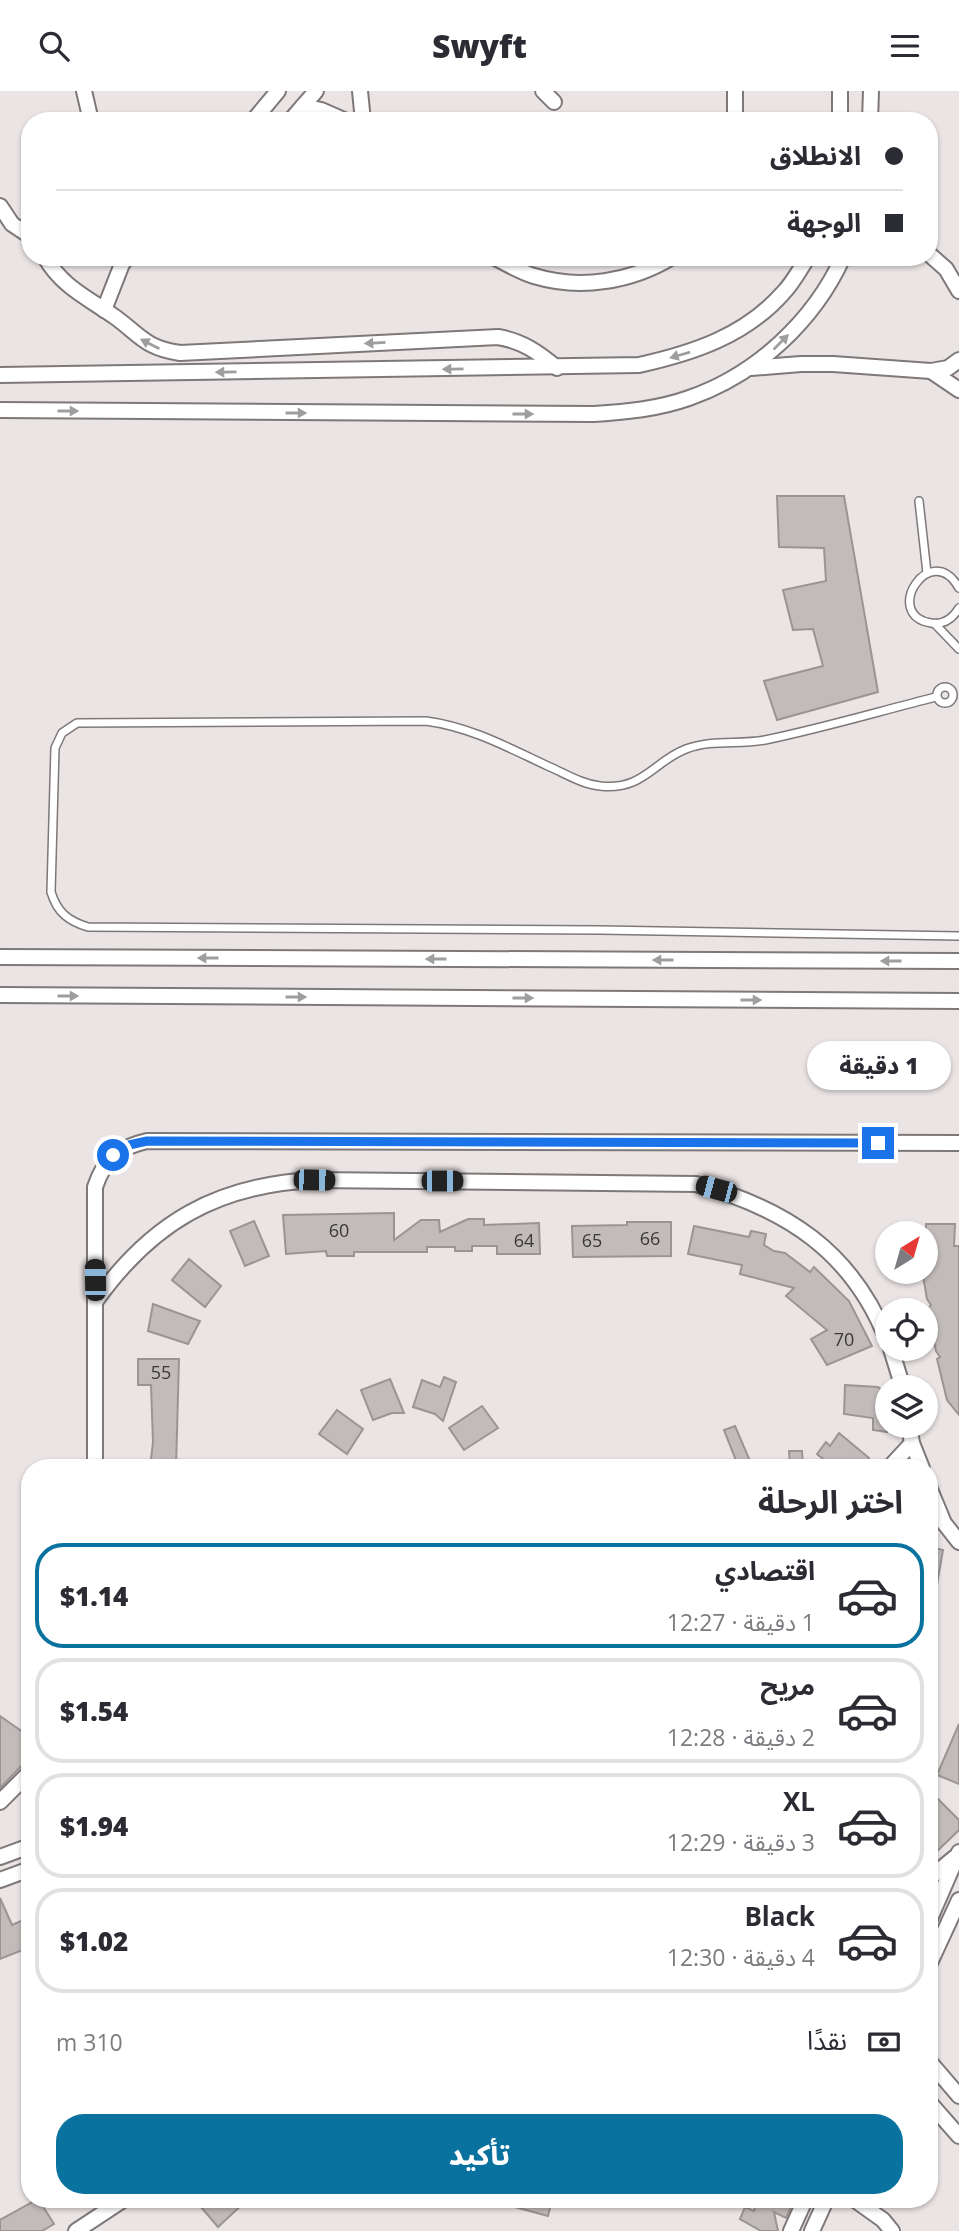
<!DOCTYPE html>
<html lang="ar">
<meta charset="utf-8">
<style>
:root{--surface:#fff;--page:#f7f7f7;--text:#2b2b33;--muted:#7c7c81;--line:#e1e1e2;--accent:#0a729e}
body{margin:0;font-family:"Open Sans","Noto Sans Arabic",sans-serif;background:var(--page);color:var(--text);direction:rtl;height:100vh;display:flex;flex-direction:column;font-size:26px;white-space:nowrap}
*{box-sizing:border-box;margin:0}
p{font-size:23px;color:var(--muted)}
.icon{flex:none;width:38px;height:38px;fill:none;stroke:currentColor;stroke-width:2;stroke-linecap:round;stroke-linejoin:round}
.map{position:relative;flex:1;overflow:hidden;direction:ltr}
.details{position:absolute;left:21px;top:1368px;width:917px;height:749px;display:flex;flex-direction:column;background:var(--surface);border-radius:28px;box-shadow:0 2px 5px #0004;direction:rtl}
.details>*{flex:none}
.top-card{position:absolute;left:21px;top:21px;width:917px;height:154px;border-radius:28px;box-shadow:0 2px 5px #0004;direction:rtl;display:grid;align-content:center;height:154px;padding:0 35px;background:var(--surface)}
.needle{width:46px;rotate:37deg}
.buttons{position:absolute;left:875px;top:1130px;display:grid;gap:14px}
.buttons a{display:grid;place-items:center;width:63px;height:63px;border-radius:50%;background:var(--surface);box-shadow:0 2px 5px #0004;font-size:35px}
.end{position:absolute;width:32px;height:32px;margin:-16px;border:9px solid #1a73e8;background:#fff;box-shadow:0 0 0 4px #fff}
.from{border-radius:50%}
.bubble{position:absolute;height:49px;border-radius:24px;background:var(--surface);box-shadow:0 2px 5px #0004;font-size:23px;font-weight:800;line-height:49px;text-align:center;direction:rtl}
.car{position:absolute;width:21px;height:42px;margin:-21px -10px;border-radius:9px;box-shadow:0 0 5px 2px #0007;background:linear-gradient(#222 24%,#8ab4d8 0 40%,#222 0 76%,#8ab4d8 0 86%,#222 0)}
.top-card b{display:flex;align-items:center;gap:24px;height:66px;font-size:26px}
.top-card b+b{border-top:2px solid var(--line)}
.top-card i{width:18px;height:18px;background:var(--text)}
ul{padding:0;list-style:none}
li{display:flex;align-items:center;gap:21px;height:105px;margin:0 14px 10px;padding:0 21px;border:4px solid var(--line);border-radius:28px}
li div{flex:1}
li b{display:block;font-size:26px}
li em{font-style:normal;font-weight:800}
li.current{border-color:var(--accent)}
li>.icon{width:63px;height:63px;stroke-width:1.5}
h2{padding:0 35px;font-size:32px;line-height:84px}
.pay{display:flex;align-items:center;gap:18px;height:77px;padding:0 35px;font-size:26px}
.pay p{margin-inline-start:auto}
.primary-button{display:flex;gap:14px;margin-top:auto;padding:14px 35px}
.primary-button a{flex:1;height:80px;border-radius:28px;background:var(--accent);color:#fff;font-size:28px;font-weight:800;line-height:80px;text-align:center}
header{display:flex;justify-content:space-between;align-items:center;height:91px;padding:0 35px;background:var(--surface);font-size:32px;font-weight:800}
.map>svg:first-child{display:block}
.building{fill:#c1bbba;stroke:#9a9494;stroke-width:2}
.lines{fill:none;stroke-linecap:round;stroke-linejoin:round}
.service-casing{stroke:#7e7878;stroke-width:10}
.minor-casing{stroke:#7e7878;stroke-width:18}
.service{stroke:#fff;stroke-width:7}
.minor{stroke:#fff;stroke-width:14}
.oneway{fill:#9f9e9e}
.route{stroke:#1a73e8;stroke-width:9}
.labels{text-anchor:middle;stroke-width:5;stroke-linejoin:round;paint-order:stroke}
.number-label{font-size:18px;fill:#3b3838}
</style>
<header><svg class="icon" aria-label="menu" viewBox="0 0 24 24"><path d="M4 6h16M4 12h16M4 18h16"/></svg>Swyft<svg class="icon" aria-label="search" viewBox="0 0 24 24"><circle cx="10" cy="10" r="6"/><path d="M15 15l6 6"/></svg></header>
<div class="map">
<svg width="959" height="2140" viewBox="0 0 959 2140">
<rect width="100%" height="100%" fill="#ebe4e4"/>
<g class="building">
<path d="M777 405H844L878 601 777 629 764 590 823 575 813 538 793 539 783 499 826 490 824 457 779 456Z"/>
<path d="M394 1122V1149L421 1129H439L440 1141 468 1128H484V1134L539 1132 540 1163H497V1155H472V1160H455V1156H427V1161H354V1165H327L326 1160 286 1163 283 1124Z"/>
<path d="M254 1130 269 1165 245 1175 230 1140Z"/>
<path d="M627 1131H671V1165L573 1166 572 1135 627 1134Z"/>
<path d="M926 1133H955L954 1155H959V1324L947 1309 937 1268 940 1266 936 1260 927 1219 931 1214 927 1208 923 1185H926Z"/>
<path d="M694 1135 749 1146 751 1140 766 1143 764 1154 774 1160 785 1162 810 1181 814 1176 849 1210 872 1255 827 1274 811 1248 827 1239 786 1205 794 1197 740 1183 742 1174 688 1163Z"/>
<path d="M189 1168 221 1195 205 1216 172 1189Z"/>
<path d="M153 1213 200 1230 188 1253 148 1240Z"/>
<path d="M138 1268H179L176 1377H150L153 1351 151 1294H138Z"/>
<path d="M444 1286 456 1291 443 1330 435 1323 413 1316 422 1289 440 1296Z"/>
<path d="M390 1288 404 1322H392L373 1329 361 1299Z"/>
<path d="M845 1294 878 1296 883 1300V1317L887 1318V1341L873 1339V1327L844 1323Z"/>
<path d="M482 1315 498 1337 464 1359 449 1337Z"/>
<path d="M337 1319 363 1338 347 1363 319 1343Z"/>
<path d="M735 1335 753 1377H739L724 1339Z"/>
<path d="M839 1342 869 1367 866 1373 853 1377H834L817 1363 826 1351 830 1355Z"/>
<path d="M789 1360H802L803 1375 790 1376Z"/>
<path d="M930 1456 943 1459 936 1499 929 1498Z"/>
<path d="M0 1625 30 1646V1666L0 1697Z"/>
<path d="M959 1633V1693L937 1684Z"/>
<path d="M929 1699 959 1729V1739L929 1768Z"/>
<path d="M0 1807 12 1834 30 1826V1856L0 1868Z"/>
<path d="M36 2109H39L54 2133 42 2140H0V2129Z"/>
<path d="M195 2109H247L218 2136Z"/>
<path d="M504 2109H552L548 2125 504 2113Z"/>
<path d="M749 2109H781L792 2114 786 2127 774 2121 778 2140H761L740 2128 745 2116 754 2120 756 2112Z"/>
</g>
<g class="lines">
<g class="service-casing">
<g id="service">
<path d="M919 410 927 482"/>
<path d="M959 497C931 447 881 524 931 532 944 534 953 527 959 517"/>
<path d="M935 533 959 558"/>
<circle cx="945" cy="604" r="8"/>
<path d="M936 606C880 620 823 637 765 649 739 654 712 648 686 658 654 670 643 700 600 695 582 693 566 683 550 676 509 657 471 636 426 630L77 632 62 642 55 657 51 801C57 821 68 830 88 836L600 839 959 845"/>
</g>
</g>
<g class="minor-casing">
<g id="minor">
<path d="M84 0 91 30"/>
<path d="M360 0 363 30"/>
<path d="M543 0 554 11"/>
<path d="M735 0V30"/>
<path d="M303 15 321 19 346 30"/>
<path d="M253 30 278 0"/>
<path d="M290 30 316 0"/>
<path d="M840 30V0"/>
<path d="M870 30 871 0"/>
<path d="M0 115 12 133 30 145"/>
<path d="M929 163 946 178 959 200"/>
<path d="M45 166C62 196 88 207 115 226 140 244 145 257 180 262L498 246C522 250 538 261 557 277"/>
<path d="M493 166C506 172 520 181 534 185 580 199 631 191 672 166"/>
<path d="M104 219 122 173 128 166"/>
<path d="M751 277 801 273H833L931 280 948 277 959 269"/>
<path d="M931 280 959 299"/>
<path d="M0 284 639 274C693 262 745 245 783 202 793 192 800 178 808 166"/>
<path d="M0 319 594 323C626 321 658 318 689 307 756 284 814 230 843 166"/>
<path d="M0 866 959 870"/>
<path d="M0 904 959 910"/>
<path d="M95 1211C152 1131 217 1094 314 1089L696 1093C785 1117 852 1160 887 1249"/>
<path d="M891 1258 903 1297"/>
<path d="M909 1335 912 1352 922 1377"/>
<path d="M95 1377V1096C105 1067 117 1057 147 1050L959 1052"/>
<path d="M889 1377 912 1352"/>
<path d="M929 1396 944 1432 959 1451"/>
<path d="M0 1711 30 1681"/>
<path d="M0 1766 30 1755"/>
<path d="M929 1788 954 1767"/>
<path d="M0 1789 30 1778"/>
<path d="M929 1830 959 1761"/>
<path d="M929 1874 959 1809"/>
<path d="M929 1970 959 2005"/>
<path d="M929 2011 959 2045"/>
<path d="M855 2109 883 2129 892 2140"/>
<path d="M76 2140 123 2109"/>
<path d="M791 2140 805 2109"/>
<path d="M812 2140 826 2109"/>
</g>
</g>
<use href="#service" class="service"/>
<use href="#minor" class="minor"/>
</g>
<defs><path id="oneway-solid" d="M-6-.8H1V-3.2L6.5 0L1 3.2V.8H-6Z" transform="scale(1.75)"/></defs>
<g class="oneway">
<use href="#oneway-solid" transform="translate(781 251) rotate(-45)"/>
<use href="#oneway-solid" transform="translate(375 252) rotate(177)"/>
<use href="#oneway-solid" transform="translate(150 253) rotate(-153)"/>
<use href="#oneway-solid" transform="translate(680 264) rotate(164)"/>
<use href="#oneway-solid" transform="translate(453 278) rotate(179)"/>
<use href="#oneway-solid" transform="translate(226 281) rotate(179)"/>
<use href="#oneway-solid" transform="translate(68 320)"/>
<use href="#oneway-solid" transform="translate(296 322)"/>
<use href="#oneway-solid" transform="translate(523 323)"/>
<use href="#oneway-solid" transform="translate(208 867) rotate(-180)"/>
<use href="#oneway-solid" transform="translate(436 868) rotate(-180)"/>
<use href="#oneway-solid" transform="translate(663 869) rotate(-180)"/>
<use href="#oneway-solid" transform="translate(891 870) rotate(-180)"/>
<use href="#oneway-solid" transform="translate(68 905)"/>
<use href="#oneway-solid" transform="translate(296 906)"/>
<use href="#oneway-solid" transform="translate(523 907)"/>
<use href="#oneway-solid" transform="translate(751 909)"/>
</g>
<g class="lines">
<path class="route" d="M113 1064 129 1054 147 1050 878 1052"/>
</g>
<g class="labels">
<g class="number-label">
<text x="339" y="1146">60</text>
<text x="650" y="1154">66</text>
<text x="524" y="1156">64</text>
<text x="592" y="1156">65</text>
<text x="844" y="1255">70</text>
<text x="161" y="1288">55</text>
</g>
</g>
</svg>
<div class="buttons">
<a><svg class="needle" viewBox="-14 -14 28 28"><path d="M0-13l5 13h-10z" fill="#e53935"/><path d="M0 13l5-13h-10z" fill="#7c7c81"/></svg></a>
<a><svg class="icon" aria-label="locate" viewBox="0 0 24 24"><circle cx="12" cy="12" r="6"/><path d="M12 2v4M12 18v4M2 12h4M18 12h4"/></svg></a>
<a><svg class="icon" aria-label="layers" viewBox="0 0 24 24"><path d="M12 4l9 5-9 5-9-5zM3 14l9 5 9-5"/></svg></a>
</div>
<i class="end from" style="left:113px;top:1064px"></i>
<i class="end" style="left:878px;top:1052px"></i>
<div class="bubble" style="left:807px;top:950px;width:144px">1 دقيقة</div>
<i class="car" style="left:314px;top:1089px;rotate:91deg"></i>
<i class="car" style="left:442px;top:1090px;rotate:90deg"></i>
<i class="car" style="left:716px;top:1098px;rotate:285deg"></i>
<i class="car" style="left:95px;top:1189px;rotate:359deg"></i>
<div class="top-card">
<b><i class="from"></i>الانطلاق</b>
<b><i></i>الوجهة</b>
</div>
<section class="details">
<h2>اختر الرحلة</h2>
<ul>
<li class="current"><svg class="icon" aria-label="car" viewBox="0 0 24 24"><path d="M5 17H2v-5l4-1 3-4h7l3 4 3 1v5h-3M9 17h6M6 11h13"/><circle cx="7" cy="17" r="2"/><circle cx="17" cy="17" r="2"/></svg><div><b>اقتصادي</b><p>1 دقيقة · 12:27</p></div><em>$1.14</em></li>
<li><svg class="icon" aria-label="car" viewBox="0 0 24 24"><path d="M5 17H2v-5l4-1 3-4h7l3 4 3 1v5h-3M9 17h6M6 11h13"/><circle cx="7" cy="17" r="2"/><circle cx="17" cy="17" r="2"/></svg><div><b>مريح</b><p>2 دقيقة · 12:28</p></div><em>$1.54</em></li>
<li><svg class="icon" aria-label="car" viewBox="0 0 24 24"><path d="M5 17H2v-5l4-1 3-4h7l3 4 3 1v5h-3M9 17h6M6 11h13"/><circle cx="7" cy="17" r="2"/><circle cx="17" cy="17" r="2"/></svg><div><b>XL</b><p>3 دقيقة · 12:29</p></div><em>$1.94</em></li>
<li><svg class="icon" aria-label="car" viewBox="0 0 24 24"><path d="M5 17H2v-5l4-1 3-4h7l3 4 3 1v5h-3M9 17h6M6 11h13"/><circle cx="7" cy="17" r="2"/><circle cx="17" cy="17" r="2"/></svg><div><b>Black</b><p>4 دقيقة · 12:30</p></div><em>$1.02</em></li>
</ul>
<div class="pay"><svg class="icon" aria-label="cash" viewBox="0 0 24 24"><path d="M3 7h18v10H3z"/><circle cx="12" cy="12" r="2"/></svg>نقدًا<p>310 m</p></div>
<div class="primary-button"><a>تأكيد</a></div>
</section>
</div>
